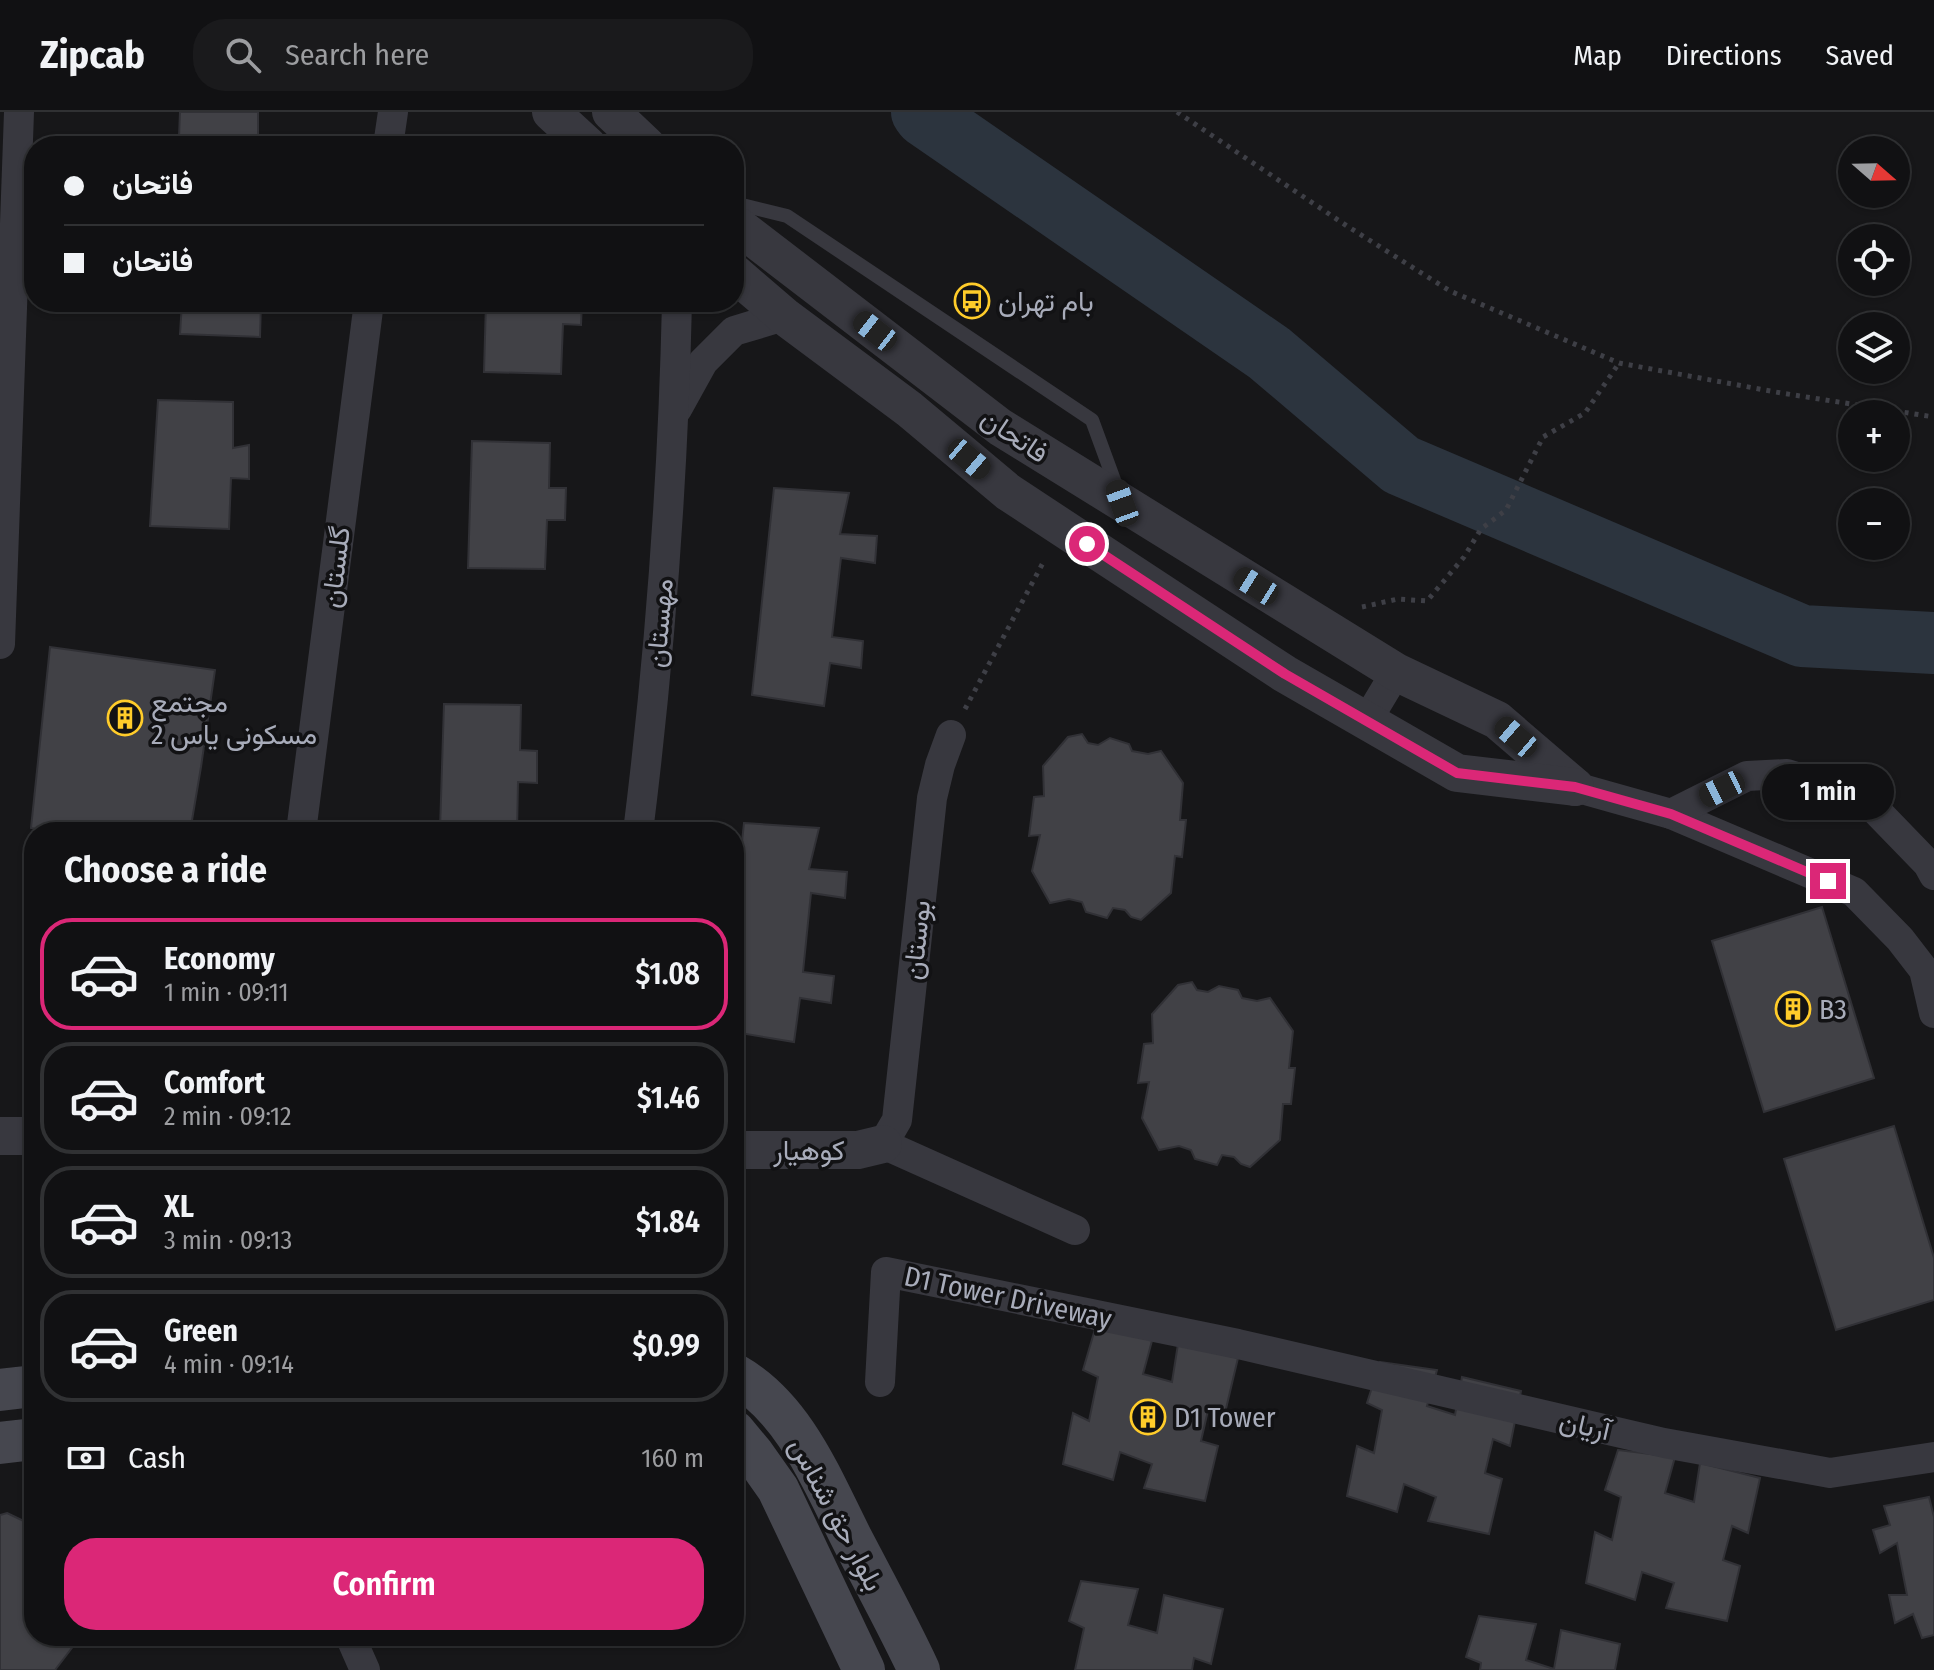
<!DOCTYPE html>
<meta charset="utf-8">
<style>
:root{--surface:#111113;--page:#1a1a1c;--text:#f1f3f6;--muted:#9c9da0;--line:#303133;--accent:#db2777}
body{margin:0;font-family:"Fira Sans Condensed",Vazirmatn,sans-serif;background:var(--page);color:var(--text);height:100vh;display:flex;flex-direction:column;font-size:30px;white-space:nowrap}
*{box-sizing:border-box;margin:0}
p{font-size:26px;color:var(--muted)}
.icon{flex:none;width:44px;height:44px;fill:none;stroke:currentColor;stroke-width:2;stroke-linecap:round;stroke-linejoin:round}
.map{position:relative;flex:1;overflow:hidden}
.drawer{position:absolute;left:24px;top:710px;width:720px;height:824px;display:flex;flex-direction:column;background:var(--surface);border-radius:32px;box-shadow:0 2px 6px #0004,0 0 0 2px var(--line)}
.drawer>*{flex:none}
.top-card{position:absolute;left:24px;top:24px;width:720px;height:176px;border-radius:32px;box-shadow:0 2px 6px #0004,0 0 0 2px var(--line);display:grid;align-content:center;height:176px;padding:0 40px;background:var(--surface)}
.needle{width:52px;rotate:110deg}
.buttons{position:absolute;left:1838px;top:24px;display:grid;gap:16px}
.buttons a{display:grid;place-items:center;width:72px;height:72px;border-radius:50%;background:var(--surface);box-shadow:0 2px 6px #0004,0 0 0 2px var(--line);font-size:40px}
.end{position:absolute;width:36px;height:36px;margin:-18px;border:10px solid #db2777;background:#fff;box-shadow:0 0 0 4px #fff}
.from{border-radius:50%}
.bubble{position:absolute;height:56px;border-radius:28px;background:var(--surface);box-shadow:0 2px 6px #0004,0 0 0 2px var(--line);font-size:26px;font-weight:600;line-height:56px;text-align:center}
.car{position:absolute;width:24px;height:48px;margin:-24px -12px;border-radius:10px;box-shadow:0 0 6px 2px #0007;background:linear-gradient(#222 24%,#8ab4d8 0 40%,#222 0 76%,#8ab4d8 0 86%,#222 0)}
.top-card b{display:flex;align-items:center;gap:28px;height:76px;font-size:30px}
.top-card b+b{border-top:2px solid var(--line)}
.top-card i{width:20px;height:20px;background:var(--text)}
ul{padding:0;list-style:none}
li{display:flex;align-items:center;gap:24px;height:112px;margin:0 16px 12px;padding:0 24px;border:4px solid var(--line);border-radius:32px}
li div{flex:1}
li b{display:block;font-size:30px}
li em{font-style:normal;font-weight:600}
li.active{border-color:var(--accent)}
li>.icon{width:72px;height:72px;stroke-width:1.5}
h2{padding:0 40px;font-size:36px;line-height:96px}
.pay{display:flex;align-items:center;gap:20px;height:88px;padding:0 40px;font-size:30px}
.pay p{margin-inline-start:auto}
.button{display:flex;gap:16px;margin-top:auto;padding:16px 40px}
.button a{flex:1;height:92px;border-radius:32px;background:var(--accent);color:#fff;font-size:32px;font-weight:600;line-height:92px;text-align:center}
header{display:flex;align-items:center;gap:48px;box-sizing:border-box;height:112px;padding:0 40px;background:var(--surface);border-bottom:2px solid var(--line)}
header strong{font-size:38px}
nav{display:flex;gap:44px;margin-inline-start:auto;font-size:28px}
.search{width:560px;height:72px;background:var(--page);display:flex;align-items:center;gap:20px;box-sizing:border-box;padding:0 28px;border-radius:32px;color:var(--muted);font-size:30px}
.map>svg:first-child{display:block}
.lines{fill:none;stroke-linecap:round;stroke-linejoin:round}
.river{stroke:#2c343e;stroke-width:62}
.building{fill:#414146;stroke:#313136;stroke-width:2}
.path{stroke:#3e3f46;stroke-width:5;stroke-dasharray:4 6;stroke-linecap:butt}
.service{stroke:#38383f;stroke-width:14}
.minor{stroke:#38383f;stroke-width:30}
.tertiary{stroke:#38383f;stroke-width:38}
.secondary{stroke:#46474f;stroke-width:42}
.route{stroke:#db2777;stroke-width:10}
.labels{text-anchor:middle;stroke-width:7;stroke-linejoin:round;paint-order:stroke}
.poi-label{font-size:28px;fill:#a8acba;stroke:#121214;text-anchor:start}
.street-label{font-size:28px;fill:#a8acba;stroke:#121214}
</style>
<header>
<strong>Zipcab</strong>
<div class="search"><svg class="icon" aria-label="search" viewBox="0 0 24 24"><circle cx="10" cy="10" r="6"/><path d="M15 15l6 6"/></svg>Search here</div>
<nav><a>Map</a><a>Directions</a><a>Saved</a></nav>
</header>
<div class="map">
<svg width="1934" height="1558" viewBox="0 0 1934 1558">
<rect width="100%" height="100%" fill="#171719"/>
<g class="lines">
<path class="river" d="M922 0 925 4 1269 241 1401 353 1802 524 1934 531"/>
</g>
<g class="building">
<path d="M180 0H258V28L179 25Z"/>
<path d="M182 190H261L260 225 180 222Z"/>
<path d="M486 190H582L581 213 563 212 561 262 484 260Z"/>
<path d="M158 288 233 290V336L249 333V367L231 366 229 417 150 414Z"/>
<path d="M472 329 550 331 549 376H566L565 408H547L545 457 468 456Z"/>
<path d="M774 376 849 381 840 422 877 424 875 451 841 446 832 525 863 529 861 556 830 551 824 594 752 583Z"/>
<path d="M50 535 215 558 201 655 190 720H56L31 716Z"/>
<path d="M444 592 521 593 520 638 537 639V671L518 670 517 720 440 718Z"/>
<path d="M1082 622 1088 631 1098 633 1110 626 1129 632 1132 639 1148 642 1161 639 1183 671 1180 708H1186L1182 745 1175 744 1171 781 1141 808 1131 805 1125 798 1113 796 1107 806 1086 800 1082 790 1069 787 1050 791 1032 759 1040 723 1029 724 1034 685 1044 684 1043 654 1068 625Z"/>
<path d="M744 711 819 716 809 757 847 760 845 786 811 781 803 860 834 864 831 891 800 886 794 930 734 920V805Z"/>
<path d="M1822 795 1874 966 1764 1000 1712 829Z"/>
<path d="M1192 870 1197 878 1208 880 1219 874 1238 878 1242 886 1257 889 1270 886 1293 919 1289 956H1295L1291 992H1283L1280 1028 1250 1055 1241 1052 1234 1045 1222 1043 1217 1053 1195 1047 1191 1038 1179 1034 1159 1038 1142 1006 1149 970 1138 971 1144 932 1153 931 1152 902 1178 873Z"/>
<path d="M1894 1014 1934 1146V1188L1836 1218 1784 1047Z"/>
<path d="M1095 1217 1153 1225 1143 1262 1172 1270 1178 1232 1238 1246 1225 1301 1209 1294 1201 1329 1218 1334 1205 1389 1144 1376 1152 1352 1120 1340 1113 1368 1063 1352 1073 1301 1089 1309 1098 1265 1083 1258Z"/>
<path d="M1380 1250 1437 1258 1427 1294 1455 1303 1462 1265 1521 1279 1510 1334 1493 1327 1485 1361 1502 1367 1489 1422 1428 1409 1436 1385 1404 1372 1397 1400 1347 1384 1357 1334 1374 1341 1382 1298 1367 1291Z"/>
<path d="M1618 1338 1675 1345 1665 1381 1694 1390 1700 1351 1760 1366 1748 1421 1732 1414 1723 1448 1740 1454 1727 1509 1666 1496 1674 1471 1642 1460 1635 1488 1586 1471 1595 1420 1612 1428 1621 1385 1605 1378Z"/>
<path d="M1929 1385 1934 1405V1523L1922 1526 1913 1502 1895 1511 1889 1483H1907L1897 1431 1880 1441 1873 1418 1890 1413 1884 1394Z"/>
<path d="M7 1401 34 1414V1459L27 1461 34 1479V1524H81L55 1558H0V1403Z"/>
<path d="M1081 1469 1138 1477 1128 1513 1157 1521 1164 1483 1223 1497 1211 1552 1194 1546 1192 1558H1075L1084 1516 1069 1509Z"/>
<path d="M1479 1504 1536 1512 1526 1548 1554 1557 1561 1518 1620 1532 1615 1558H1480L1481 1551 1466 1545Z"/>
</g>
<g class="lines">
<g class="path">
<path d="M1177 0 1347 114 1450 179 1619 251 1781 281 1934 305"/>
<path d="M1362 495 1398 487 1427 489 1464 445 1481 417 1506 398 1543 325 1585 301 1619 251"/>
<path d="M965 597 1045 447"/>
</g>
<path class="service" d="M734 91 787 104 1092 308 1118 379"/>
<g class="minor">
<path d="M388 34 393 0"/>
<path d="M677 297 703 250 734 219 784 204"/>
<path d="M0 532 19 0"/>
<path d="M1366 610 1396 560"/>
<path d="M951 623 940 653 932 686 897 1008 883 1032 1075 1118"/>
<path d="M1575 675 1671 702 1854 780 1900 827 1924 858 1934 901"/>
<path d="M1671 702 1747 664 1787 662 1864 686 1928 752 1934 763"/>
<path d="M301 720 369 190"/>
<path d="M638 720C660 544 673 367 677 190"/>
<path d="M880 1270 886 1160 1238 1232 1664 1331 1830 1361 1934 1345"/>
<path d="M350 1524 365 1558"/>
</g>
<g class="tertiary">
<path d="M551 0 588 34"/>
<path d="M611 0 647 34"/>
<path d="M734 111 1000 315 1396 560 1497 608 1575 675"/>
<path d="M734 161 784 204 909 297 1008 380 1285 562 1457 661 1575 675"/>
<path d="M0 1024H34"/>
<path d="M734 1038H858L883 1032"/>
</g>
<g class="secondary">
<path d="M734 1262C796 1297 823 1371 854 1431 876 1473 899 1515 919 1558"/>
<path d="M0 1278 34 1274"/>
<path d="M734 1319 754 1343 778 1377 864 1558"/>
<path d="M0 1331 34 1327"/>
</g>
</g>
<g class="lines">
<path class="route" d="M1087 432 1285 562 1457 661 1575 675 1671 702 1828 769"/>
</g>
<defs>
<g id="bus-ring" transform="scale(1.8)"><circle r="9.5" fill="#121214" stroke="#ffcc2a" stroke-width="1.5"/><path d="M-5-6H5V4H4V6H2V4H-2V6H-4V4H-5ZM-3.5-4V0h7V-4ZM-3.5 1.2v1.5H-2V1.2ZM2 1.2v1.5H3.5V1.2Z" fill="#ffcc2a"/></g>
<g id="building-ring" transform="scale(1.8)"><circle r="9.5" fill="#121214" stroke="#ffcc2a" stroke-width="1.5"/><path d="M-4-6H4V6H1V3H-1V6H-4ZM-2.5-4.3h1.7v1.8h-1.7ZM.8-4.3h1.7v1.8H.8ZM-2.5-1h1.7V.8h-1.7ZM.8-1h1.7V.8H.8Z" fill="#ffcc2a"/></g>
</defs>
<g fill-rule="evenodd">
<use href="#bus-ring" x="972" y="189"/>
<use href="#building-ring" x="125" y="606"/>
<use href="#building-ring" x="1793" y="897"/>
<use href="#building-ring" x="1148" y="1305"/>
</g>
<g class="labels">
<g class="poi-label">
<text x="998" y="199">بام تهران</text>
<text x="151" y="600">مجتمع<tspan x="151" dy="32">مسکونی یاس 2</tspan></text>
<text x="1819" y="907">B3</text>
<text x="1174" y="1315">D1 Tower</text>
</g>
<g class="street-label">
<text transform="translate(1015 323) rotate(34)" y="10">فاتحان</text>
<text transform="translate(335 455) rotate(-83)" y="10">گلستان</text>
<text transform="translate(659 511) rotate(-85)" y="10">مهستان</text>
<text transform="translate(916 828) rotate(-84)" y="10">بوستان</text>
<text x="809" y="1048">کوهیار</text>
<text transform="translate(1008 1185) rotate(12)" y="10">D1 Tower Driveway</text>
<text transform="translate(1585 1313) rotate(13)" y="10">آریان</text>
<text transform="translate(837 1402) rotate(62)" y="10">بلوار حق شناس</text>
</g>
</g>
</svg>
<div class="buttons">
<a><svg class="needle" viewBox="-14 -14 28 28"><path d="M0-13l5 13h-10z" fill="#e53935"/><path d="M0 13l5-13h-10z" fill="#9c9da0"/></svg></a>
<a><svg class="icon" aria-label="locate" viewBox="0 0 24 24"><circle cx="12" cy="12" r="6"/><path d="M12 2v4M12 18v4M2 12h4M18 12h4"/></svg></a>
<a><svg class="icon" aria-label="layers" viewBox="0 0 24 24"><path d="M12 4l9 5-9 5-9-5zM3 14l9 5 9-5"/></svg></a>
<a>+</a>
<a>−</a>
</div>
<i class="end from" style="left:1087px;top:432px"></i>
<i class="end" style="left:1828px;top:769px"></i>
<div class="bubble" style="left:1762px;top:652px;width:132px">1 min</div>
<i class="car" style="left:875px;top:219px;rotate:308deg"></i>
<i class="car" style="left:969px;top:347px;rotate:130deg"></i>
<i class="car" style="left:1122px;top:391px;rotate:340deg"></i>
<i class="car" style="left:1256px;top:474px;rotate:302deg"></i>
<i class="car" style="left:1516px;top:625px;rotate:311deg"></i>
<i class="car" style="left:1722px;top:677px;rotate:244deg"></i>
<div class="top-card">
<b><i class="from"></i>فاتحان</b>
<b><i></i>فاتحان</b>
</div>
<section class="drawer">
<h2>Choose a ride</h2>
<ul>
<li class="active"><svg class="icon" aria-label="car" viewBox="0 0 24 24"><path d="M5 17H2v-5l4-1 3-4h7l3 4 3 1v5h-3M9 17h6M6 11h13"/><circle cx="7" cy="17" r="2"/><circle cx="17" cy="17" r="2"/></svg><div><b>Economy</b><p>1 min · 09:11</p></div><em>$1.08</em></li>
<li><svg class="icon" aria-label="car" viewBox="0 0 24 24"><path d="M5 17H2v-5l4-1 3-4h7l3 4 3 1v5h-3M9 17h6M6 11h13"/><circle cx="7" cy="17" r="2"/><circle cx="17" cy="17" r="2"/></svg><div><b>Comfort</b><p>2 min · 09:12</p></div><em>$1.46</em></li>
<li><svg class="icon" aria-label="car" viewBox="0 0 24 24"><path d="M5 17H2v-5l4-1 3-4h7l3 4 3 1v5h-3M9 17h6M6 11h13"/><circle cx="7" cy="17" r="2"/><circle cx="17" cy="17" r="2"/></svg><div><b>XL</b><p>3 min · 09:13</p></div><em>$1.84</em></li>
<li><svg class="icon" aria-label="car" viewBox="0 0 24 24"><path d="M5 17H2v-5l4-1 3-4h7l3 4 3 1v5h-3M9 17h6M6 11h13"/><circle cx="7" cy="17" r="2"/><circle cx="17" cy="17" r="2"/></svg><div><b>Green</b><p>4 min · 09:14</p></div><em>$0.99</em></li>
</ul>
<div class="pay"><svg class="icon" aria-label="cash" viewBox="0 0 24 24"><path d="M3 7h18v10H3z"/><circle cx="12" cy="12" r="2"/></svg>Cash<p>160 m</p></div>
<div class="button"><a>Confirm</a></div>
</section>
</div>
